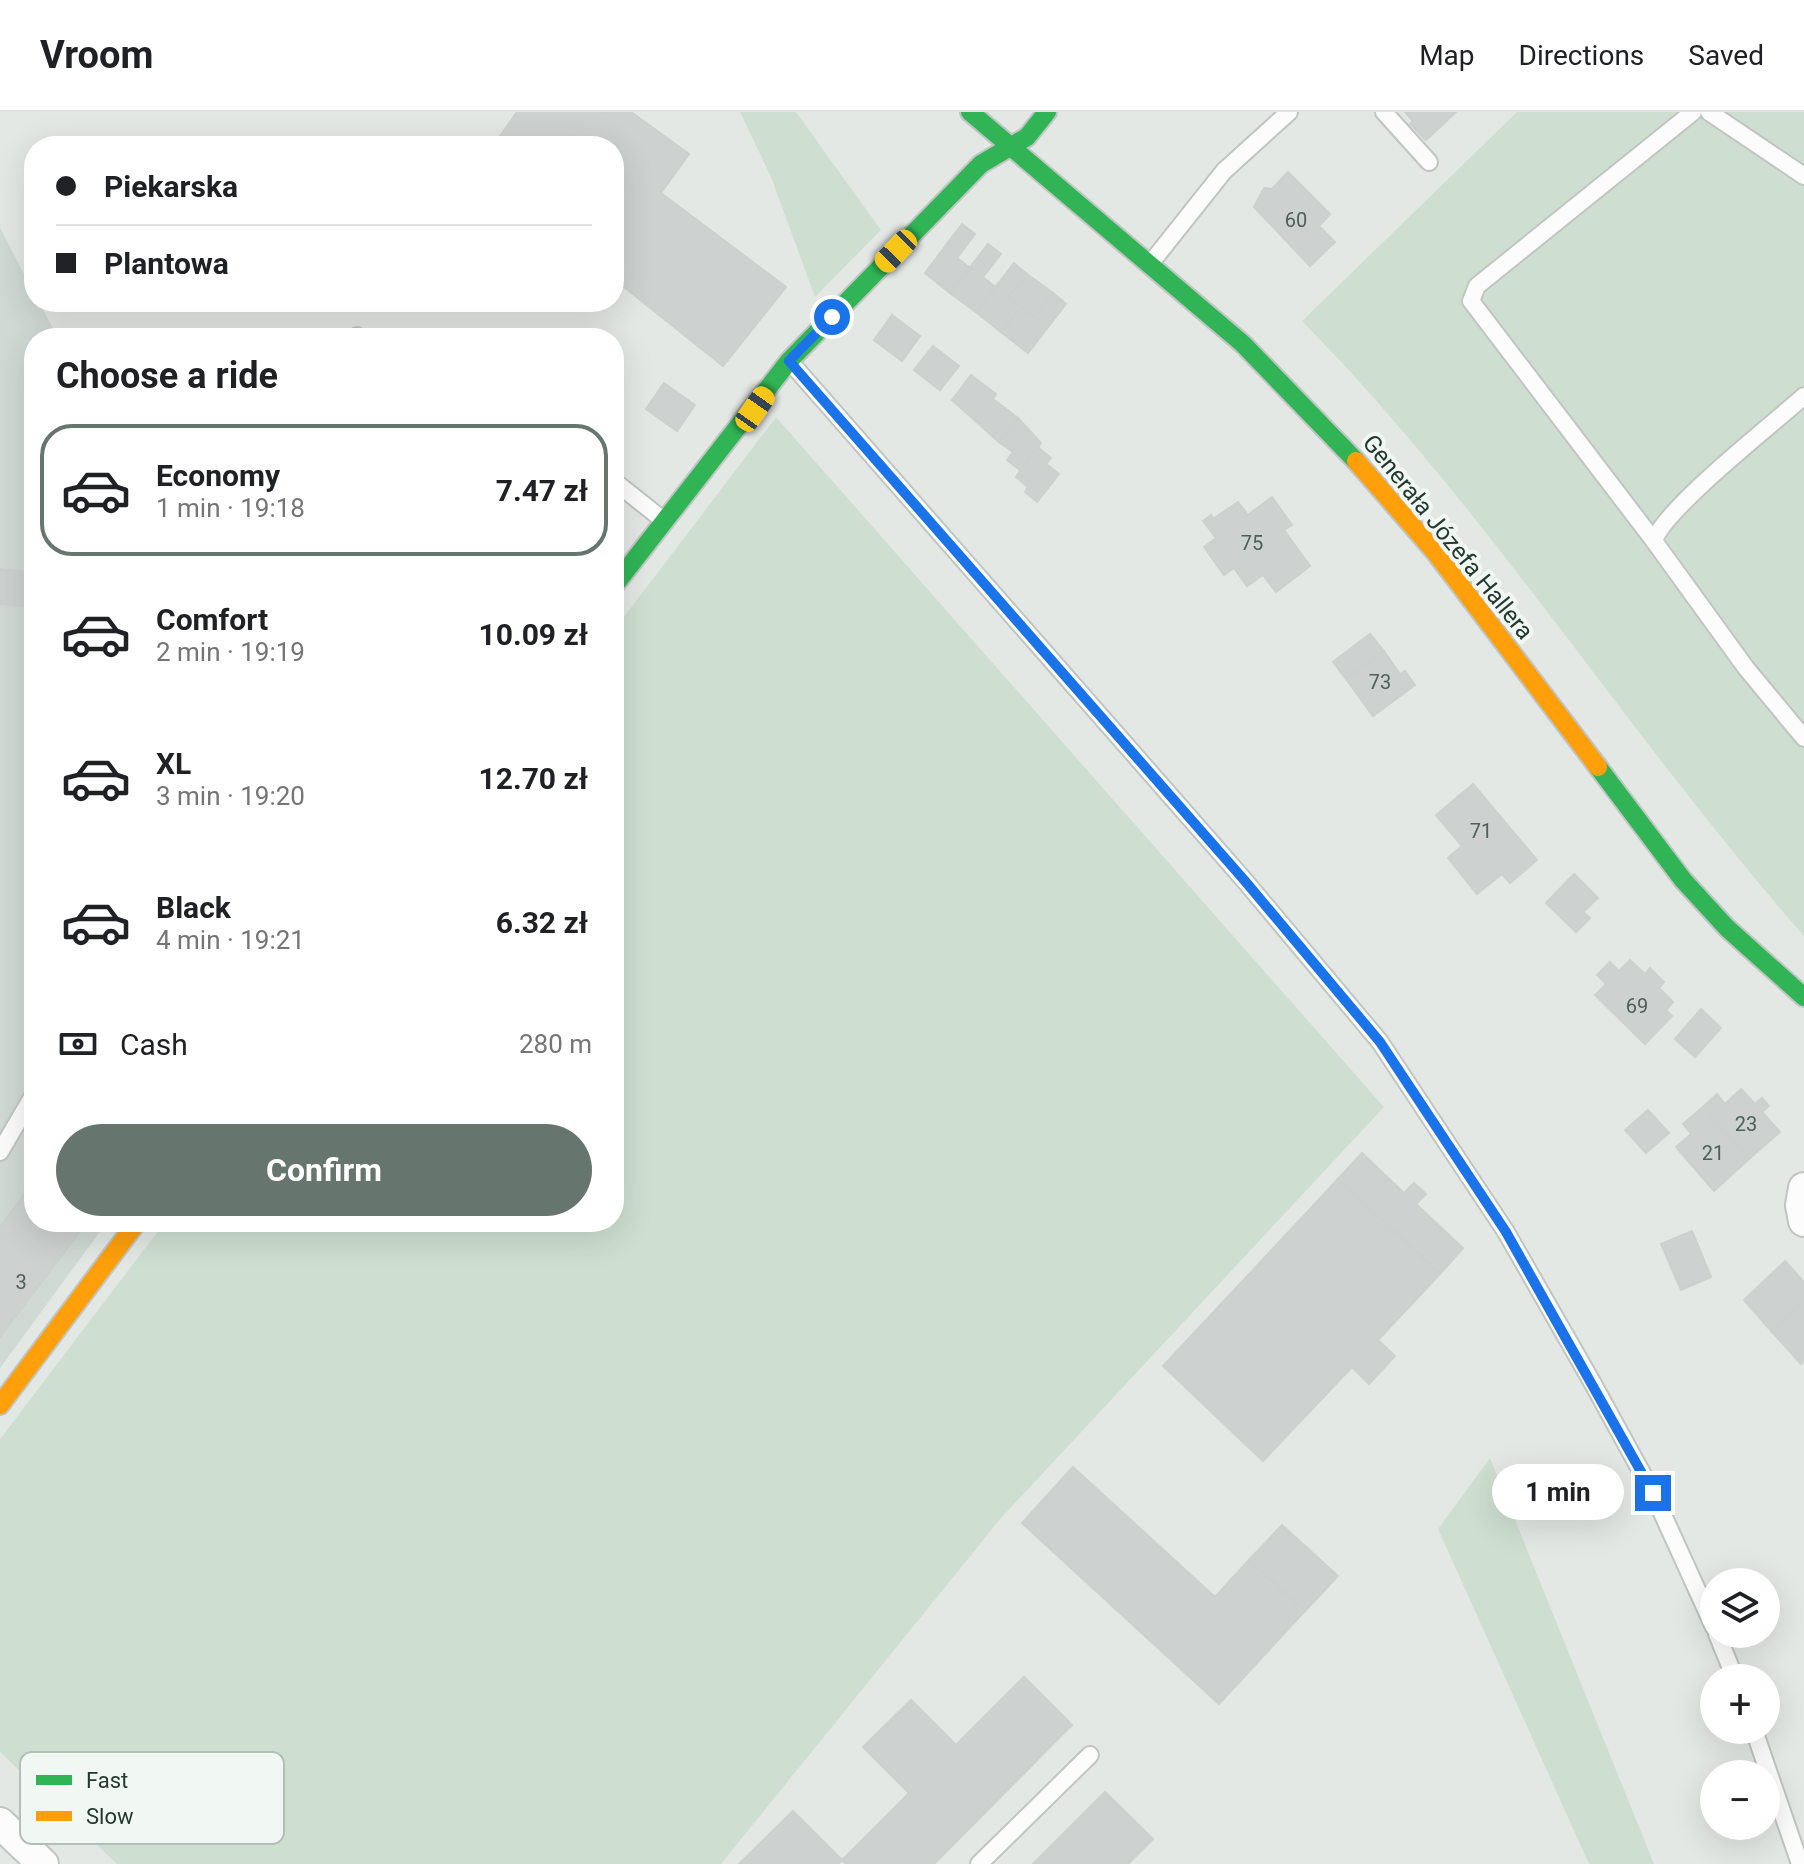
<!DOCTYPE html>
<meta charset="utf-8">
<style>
:root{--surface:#fff;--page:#f6f6f6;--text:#202124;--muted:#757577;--line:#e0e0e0;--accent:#66766f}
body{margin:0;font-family:Roboto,sans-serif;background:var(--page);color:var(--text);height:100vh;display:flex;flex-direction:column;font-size:30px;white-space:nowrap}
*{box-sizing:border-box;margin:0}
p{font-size:26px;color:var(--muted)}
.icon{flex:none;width:44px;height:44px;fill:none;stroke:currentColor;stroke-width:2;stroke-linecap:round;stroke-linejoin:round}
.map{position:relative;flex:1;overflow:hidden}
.panel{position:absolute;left:24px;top:216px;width:600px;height:904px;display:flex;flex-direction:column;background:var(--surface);border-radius:32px;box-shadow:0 8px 32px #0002}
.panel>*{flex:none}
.guide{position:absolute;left:24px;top:24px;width:600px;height:176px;border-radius:32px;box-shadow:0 8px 32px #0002;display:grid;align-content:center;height:176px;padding:0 32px;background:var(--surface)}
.controls{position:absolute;left:1700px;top:1456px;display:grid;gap:16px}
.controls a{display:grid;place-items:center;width:80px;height:80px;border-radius:50%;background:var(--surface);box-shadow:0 8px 32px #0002;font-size:40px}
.end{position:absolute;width:36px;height:36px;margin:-18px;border:10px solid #1a73e8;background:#fff;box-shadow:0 0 0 4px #fff}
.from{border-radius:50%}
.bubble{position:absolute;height:56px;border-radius:28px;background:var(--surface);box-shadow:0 8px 32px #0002;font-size:26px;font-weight:700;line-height:56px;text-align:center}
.car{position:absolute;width:24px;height:48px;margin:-24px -12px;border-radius:10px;box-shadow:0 0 6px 2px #0007;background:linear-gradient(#f5c518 24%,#345 0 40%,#f5c518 0 76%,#345 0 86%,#f5c518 0)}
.guide b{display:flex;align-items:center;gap:28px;height:76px;font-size:30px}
.guide b+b{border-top:2px solid var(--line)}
.guide i{width:20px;height:20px;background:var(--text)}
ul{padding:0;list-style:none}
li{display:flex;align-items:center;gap:24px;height:132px;margin:0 16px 12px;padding:0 16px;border:4px solid transparent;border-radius:32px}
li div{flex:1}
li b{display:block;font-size:30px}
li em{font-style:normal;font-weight:700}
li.selected{border-color:var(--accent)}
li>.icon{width:72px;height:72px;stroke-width:1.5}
h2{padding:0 32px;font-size:36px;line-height:96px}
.pay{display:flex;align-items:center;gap:20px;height:88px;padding:0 32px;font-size:30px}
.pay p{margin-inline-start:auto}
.action{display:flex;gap:16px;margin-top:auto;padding:16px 32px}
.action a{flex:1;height:92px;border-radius:48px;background:var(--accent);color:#fff;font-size:32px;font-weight:700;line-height:92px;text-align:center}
header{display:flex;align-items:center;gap:48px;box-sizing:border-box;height:112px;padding:0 40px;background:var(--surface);border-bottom:2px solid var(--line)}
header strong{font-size:38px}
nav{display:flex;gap:44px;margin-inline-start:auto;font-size:28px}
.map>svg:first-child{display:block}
.built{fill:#d1d9d4}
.green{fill:#cedfd1}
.building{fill:#cdd1cf;stroke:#ccd0ce;stroke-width:2}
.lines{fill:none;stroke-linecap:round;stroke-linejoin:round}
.lane-casing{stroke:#c0c5c2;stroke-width:20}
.street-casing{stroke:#c0c5c2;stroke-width:34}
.fast-casing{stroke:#bfc5c2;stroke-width:22}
.slow-casing{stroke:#bfc5c2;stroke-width:22}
.lane{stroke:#fbfcfb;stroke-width:16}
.street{stroke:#fbfcfb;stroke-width:30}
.fast{stroke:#30b455;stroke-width:18}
.slow{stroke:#ff9f0a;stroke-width:18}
.route{stroke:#1a73e8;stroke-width:10}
.labels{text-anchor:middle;stroke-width:8;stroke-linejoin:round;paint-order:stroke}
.number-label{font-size:20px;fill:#4e5e58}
.street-label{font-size:24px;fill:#233830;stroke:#f1f7f3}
.key{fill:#f1f7f3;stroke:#b3beb8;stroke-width:2}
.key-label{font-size:22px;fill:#233830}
</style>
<header>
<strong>Vroom</strong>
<nav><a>Map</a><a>Directions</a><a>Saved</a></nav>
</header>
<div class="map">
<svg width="1804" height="1752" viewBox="0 0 1804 1752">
<rect width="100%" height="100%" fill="#e3e8e5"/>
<path class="built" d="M0 116 34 181V190H39L58 226H34V1110H107L0 1256Z"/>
<g class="green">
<path d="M740 0H796L881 118 815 185 771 65Z"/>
<path d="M1517 0H1804V824C1629 625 1488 398 1302 209Z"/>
<path d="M776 305 1384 995 1001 1406 721 1752H117L0 1640V1327L165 1110H614V518Z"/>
<path d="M1490 1346 1654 1752H1589L1438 1417Z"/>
</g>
<g class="building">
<path d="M517 0H631L689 42 661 81 786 175 723 254 614 167V34H493Z"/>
<path d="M1405 0H1456L1426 28 1410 12 1413 9Z"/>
<path d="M1288 60 1330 102 1319 114 1335 130 1310 154 1254 95 1264 76 1272 77Z"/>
<path d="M962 112 975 122 957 146 970 156 950 181 925 161Z"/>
<path d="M988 132 1001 142 983 165 995 175 976 200 950 181Z"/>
<path d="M1014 151 1027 162 1008 185 1021 195 1001 220 976 200Z"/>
<path d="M1027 162 1053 181 1034 205 1008 185Z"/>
<path d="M1053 181 1066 192 1028 241 1001 220 1021 195 1034 205Z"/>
<path d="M892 203 920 224 902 249 874 228Z"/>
<path d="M933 234 959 254 940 278 914 258Z"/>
<path d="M971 263 996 282 993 287 1018 306 999 330 952 288Z"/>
<path d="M664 271 695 293 677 319 646 297Z"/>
<path d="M1018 306 1041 331 1020 358 1007 348 1013 340 999 330Z"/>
<path d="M1038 335 1051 346 1046 352 1059 362 1037 390 1025 380 1028 375 1016 365Z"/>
<path d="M1272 385 1292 413 1284 418 1310 454 1276 480 1263 463 1247 474 1234 456 1224 463 1204 435 1216 426 1203 409 1211 403 1213 407 1238 390 1248 403Z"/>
<path d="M0 457 34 461V496L0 492Z"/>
<path d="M1370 522 1384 539 1346 567 1333 550Z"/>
<path d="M1384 539 1400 562 1405 559 1415 573 1373 604 1346 567Z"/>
<path d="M1473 672 1537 748 1510 771 1502 762 1477 782 1448 746 1462 734 1436 703Z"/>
<path d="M1574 762 1598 786 1583 800 1590 806 1576 820 1546 791Z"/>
<path d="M1630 848 1645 862 1650 856 1664 870 1659 876 1673 890 1666 898 1672 904 1645 932 1595 883 1606 872 1597 863 1610 850 1619 859Z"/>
<path d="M1701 897 1721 916 1695 945 1675 927Z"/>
<path d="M1741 977 1755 992 1762 986 1769 994 1762 1000 1780 1020 1749 1047 1703 995 1717 982 1725 992Z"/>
<path d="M1703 995 1749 1047 1714 1079 1676 1035 1691 1022 1683 1012Z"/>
<path d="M1648 998 1669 1021 1646 1041 1625 1018Z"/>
<path d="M1362 1041 1404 1081 1414 1071 1426 1082 1416 1092 1463 1136 1440 1162 1338 1067Z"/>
<path d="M1338 1067 1440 1162 1378 1228 1395 1244 1369 1272 1352 1255 1263 1349 1163 1254Z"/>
<path d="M34 1069V1110H87L0 1225V1115Z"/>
<path d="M1692 1119 1711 1165 1681 1178 1661 1132Z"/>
<path d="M1785 1149 1804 1170V1190L1772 1220 1744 1188Z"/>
<path d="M1804 1190V1249L1801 1252 1772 1220Z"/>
<path d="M1073 1355 1215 1485 1249 1448 1305 1499 1219 1592 1022 1411Z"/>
<path d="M1282 1413 1338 1464 1305 1499 1249 1448Z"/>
<path d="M1024 1565 1072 1613 934 1752H846L842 1748 909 1681 863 1635 911 1588 956 1633Z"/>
<path d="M1105 1680 1153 1727 1128 1752H1033Z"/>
<path d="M793 1699 842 1748 838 1752H739Z"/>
</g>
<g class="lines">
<g class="lane-casing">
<g id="lane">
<path d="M1384 0 1429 50"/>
<path d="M1709 0 1804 64"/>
<path d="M1150 152 1224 59 1289 0"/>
<path d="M357 224 359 226"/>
<path d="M791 251 1245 769 1380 930 1506 1120 1592 1270 1653 1381 1714 1515"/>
<path d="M1804 284C1773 312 1664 397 1654 429L1746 556 1804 626"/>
<path d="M614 369 663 408"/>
<path d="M1654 429 1471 189 1477 174 1693 0"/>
<path d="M0 1040 34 982"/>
<path d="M1717 1522 1735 1566"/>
<path d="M1754 1618 1800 1752"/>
<path d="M979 1752 1090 1643"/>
</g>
</g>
<g class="street-casing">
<g id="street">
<path d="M1804 1076 1801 1093 1804 1109"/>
<path d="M0 1711 43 1752"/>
</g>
</g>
<g class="fast-casing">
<g id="fast">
<path d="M970 0 1243 232 1356 349"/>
<path d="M614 474 789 249 981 52 1027 25 1047 0"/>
<path d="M1598 655 1683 768 1727 816 1804 885"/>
</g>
</g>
<g class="slow-casing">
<g id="slow">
<path d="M1356 349 1436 441 1598 655"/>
<path d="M0 1293 137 1110"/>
</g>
</g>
<use href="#lane" class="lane"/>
<use href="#street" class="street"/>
<use href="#fast" class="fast"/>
<use href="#slow" class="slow"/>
</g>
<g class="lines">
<path class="route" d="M832 205 789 249 1245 769 1380 930 1506 1120 1653 1381"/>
</g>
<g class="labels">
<g class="number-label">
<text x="1296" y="115">60</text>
<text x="1252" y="438">75</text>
<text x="1380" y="577">73</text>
<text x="1481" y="726">71</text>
<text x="1637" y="901">69</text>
<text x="1746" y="1019">23</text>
<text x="1713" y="1048">21</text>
<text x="21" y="1177">3</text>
</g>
<g class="street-label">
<text transform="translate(1448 425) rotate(51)" y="8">Generała Józefa Hallera</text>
</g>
</g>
<rect x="20" y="1640" width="264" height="92" rx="12" class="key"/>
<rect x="36" y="1663" width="36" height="10" fill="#30b455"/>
<rect x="36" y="1699" width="36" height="10" fill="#ff9f0a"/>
<g class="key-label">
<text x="86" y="1676">Fast</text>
<text x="86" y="1712">Slow</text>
</g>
</svg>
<div class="controls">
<a><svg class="icon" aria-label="layers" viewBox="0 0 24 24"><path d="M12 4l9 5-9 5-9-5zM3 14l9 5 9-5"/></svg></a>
<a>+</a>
<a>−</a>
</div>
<i class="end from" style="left:832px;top:205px"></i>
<i class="end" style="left:1653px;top:1381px"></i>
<div class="bubble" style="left:1492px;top:1352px;width:132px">1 min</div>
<i class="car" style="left:896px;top:139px;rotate:224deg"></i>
<i class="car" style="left:755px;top:297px;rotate:35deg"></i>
<div class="guide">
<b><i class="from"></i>Piekarska</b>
<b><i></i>Plantowa</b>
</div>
<section class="panel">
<h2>Choose a ride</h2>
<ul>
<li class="selected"><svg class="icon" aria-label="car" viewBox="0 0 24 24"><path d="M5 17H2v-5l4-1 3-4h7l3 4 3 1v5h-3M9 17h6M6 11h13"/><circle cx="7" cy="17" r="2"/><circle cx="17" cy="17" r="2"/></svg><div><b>Economy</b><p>1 min · 19:18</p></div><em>7.47 zł</em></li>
<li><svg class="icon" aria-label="car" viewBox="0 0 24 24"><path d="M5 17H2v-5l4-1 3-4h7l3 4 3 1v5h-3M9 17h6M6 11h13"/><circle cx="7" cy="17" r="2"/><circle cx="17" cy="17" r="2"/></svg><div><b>Comfort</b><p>2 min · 19:19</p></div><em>10.09 zł</em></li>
<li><svg class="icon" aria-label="car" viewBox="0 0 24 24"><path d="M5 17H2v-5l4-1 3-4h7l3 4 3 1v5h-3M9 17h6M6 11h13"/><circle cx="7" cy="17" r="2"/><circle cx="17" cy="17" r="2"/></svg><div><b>XL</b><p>3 min · 19:20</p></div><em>12.70 zł</em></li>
<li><svg class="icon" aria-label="car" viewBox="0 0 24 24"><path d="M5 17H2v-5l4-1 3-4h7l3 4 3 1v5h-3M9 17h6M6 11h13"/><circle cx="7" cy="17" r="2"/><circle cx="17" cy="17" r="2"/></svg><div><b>Black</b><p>4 min · 19:21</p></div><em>6.32 zł</em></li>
</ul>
<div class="pay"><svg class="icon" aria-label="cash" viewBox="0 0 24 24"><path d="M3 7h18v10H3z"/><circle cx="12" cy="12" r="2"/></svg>Cash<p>280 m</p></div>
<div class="action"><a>Confirm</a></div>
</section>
</div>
